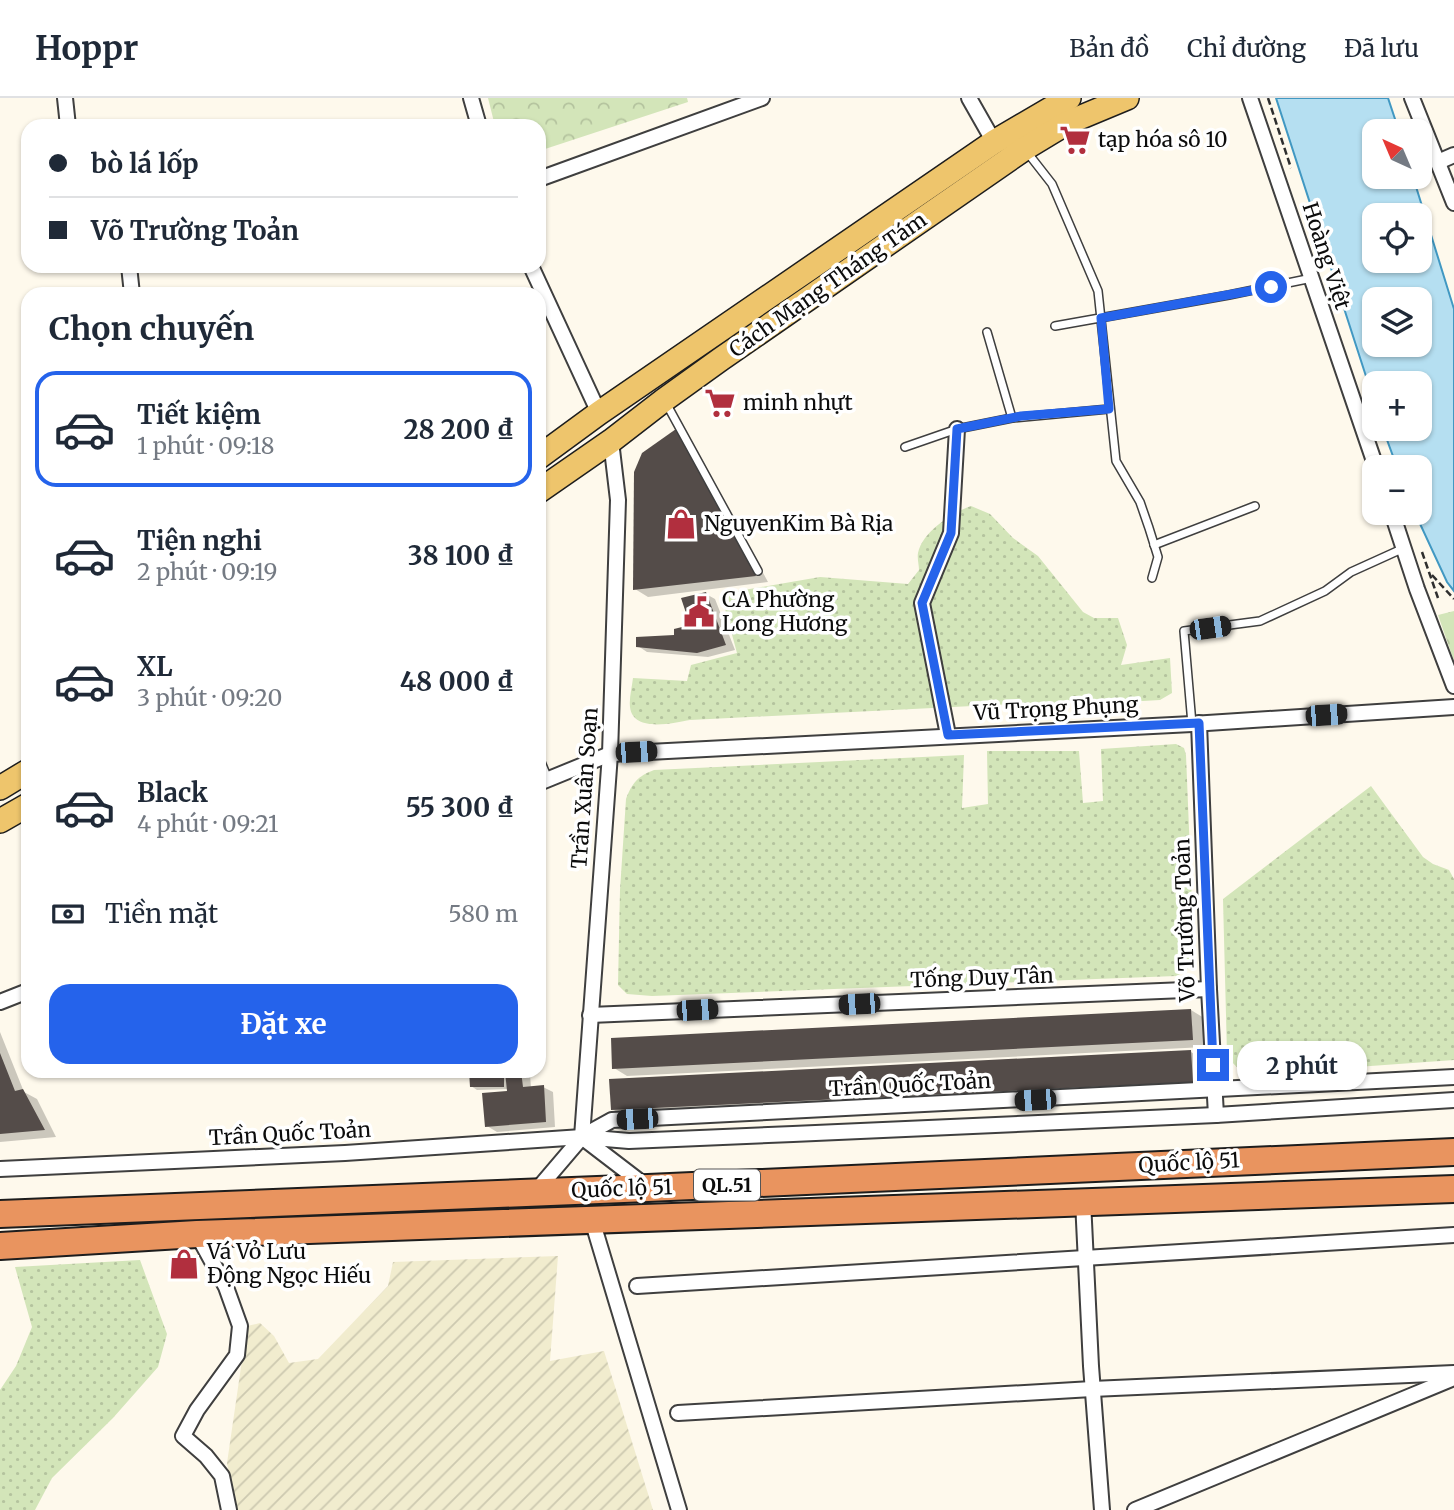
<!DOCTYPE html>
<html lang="vi">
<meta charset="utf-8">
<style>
:root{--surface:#fff;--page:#f6f6f7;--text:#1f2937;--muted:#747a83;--line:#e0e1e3;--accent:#2563eb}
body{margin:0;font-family:Merriweather,serif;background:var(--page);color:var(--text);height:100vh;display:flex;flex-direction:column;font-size:26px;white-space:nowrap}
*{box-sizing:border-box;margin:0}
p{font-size:23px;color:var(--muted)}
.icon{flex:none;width:38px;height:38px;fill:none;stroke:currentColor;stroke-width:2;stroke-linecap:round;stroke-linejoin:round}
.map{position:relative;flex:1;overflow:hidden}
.sheet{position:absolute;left:21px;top:189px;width:525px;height:791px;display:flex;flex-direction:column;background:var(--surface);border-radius:21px;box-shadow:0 2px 5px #0004}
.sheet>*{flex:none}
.top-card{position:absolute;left:21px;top:21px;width:525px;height:154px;border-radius:21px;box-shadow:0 2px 5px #0004;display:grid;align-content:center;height:154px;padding:0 28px;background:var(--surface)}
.needle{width:46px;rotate:316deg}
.controls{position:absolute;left:1362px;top:21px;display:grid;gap:14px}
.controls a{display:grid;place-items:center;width:70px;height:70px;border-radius:14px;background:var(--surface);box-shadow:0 2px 5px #0004;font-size:35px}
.end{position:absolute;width:32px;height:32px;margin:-16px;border:9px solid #2563eb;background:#fff;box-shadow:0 0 0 4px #fff}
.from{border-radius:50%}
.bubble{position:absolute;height:49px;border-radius:21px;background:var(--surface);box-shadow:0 2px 5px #0004;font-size:23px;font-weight:700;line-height:49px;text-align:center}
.car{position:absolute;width:21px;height:42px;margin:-21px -10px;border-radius:9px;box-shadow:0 0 5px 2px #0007;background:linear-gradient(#222 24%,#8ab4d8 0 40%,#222 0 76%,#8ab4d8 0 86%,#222 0)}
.top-card b{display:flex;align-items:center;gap:24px;height:66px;font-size:26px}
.top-card b+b{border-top:2px solid var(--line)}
.top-card i{width:18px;height:18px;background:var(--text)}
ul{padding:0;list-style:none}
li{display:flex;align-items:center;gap:21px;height:116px;margin:0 14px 10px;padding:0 14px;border:4px solid transparent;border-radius:21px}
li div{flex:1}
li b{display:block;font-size:26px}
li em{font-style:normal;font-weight:700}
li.current{border-color:var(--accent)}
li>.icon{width:63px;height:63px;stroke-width:1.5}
h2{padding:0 28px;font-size:32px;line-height:84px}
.pay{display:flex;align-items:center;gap:18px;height:77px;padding:0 28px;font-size:26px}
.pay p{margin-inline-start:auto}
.primary-button{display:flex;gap:14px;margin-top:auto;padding:14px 28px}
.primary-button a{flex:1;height:80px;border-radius:21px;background:var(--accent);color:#fff;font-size:28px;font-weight:700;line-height:80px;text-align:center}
header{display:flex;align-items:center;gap:42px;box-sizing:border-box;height:98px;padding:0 35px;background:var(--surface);border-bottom:2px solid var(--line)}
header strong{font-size:33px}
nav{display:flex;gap:38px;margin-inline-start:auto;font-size:24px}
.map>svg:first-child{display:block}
.farmland{fill:url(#farmland-furrows)}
.grass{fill:url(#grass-dots)}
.park{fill:url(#park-crowns)}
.water{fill:#b5dff1;stroke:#4198c2;stroke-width:2;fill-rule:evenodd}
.shadow{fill:#0003}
.building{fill:#544c49}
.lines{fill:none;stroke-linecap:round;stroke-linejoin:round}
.lane-casing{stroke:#3f3f3f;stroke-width:10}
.street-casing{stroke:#3f3f3f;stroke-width:18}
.primary-casing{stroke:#1d1d1d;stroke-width:26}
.highway-casing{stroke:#1d1d1d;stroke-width:30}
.path{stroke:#2e2e2e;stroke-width:2.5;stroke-dasharray:7 3.5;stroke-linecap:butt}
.lane{stroke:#fff;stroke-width:7}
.street{stroke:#fff;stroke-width:14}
.primary{stroke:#eec56c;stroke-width:23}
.highway{stroke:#e9945f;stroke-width:26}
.route{stroke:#2563eb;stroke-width:9}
.labels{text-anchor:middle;stroke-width:7;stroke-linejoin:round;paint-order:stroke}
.shield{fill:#fff;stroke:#555;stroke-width:2}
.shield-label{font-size:19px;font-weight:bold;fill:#0c0c0c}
.poi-label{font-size:21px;fill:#0c0c0c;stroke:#fff;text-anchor:start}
.street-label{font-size:21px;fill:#0c0c0c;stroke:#fff}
</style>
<header>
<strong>Hoppr</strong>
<nav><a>Bản đồ</a><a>Chỉ đường</a><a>Đã lưu</a></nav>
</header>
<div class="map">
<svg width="1454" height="1412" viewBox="0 0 1454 1412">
<defs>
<pattern id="farmland-furrows" width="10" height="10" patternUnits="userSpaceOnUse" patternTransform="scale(1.75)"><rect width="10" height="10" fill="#f1ecce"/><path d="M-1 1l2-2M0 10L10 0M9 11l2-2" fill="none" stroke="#cdc9b0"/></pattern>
<pattern id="grass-dots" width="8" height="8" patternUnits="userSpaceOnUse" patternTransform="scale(1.75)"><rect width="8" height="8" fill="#d3e5b9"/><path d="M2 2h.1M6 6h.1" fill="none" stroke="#b4c39e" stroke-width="1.8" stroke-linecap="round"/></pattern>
<pattern id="park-crowns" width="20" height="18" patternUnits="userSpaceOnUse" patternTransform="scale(1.75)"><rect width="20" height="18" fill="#d3e5b9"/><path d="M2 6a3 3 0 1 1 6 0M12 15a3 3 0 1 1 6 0" fill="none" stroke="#b4c39e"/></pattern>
</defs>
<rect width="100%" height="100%" fill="#fef9ec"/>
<path class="farmland" d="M558 1158 550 1263 604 1253 653 1412H236L227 1365 247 1228 260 1225 274 1238 289 1265 318 1261 388 1188 393 1164Z"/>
<g class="grass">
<path d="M971 408 990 416 1013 440 1038 458 1083 514 1094 520H1118L1127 547 1121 567 1170 560 1172 595 1160 602 1143 603 1035 605 690 622C673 625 633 635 630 609 629 600 632 589 633 580L687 583 691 567 737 555 721 496 820 479 908 486 919 472C919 467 917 460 918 455 923 433 952 415 971 408Z"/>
<path d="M1176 646 1184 650 1186 657 1194 854C1192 867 1189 873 1176 878L652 898 627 896 618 887 620 792 626 701C632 685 638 678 654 672L964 657 962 710 988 706 987 653H1079L1083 705 1103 703 1101 651Z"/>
<path d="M1371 688 1423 759 1433 766 1449 772 1454 781V962L1258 976C1242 975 1235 970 1227 956L1223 801Z"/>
<path d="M140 1162 167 1236 158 1269 113 1320 52 1380 35 1412H0V1292L16 1268 32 1229 15 1169Z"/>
</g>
<g class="park">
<path d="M488 0H687L688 4 539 53V28H495Z"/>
<path d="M1454 513V563L1438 517Z"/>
</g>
<path class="water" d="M1276 0H1388L1399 33H1374V79H1413L1454 211V493L1447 484 1415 415H1419V369H1397L1383 331H1419V285H1374V303ZM1374 117H1419V163H1374ZM1374 201H1419V247H1374Z"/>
<g class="shadow">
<path d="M677 333 690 341 768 484 648 499 635 491Z"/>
<path d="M706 496 715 501 735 552 708 559 647 554 638 548 676 539 692 528Z"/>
<path d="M1191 912 1204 920 1205 949 627 978 614 970Z"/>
<path d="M0 934 24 994 37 1001 56 1039 0 1044Z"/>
<path d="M1191 954 1204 962 1205 990 626 1019 612 1011Z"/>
<path d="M471 973H525L530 976 531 990 543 989 553 994 555 1029 497 1034 487 1028 509 995V991L477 992 471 988Z"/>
</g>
<g class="building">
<path d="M676 331 756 478 633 492 634 374 642 355Z"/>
<path d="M706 494 726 547 697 555 636 549V539L674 537V531L690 527 681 500Z"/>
<path d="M1191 911 1193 942 612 971 611 940Z"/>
<path d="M1191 952 1193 984 611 1012 609 981Z"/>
<path d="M0 955 15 993 23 991 45 1032 0 1036Z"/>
<path d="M469 973H504V989H470Z"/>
<path d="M505 973H521L523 989 544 987 546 1024 485 1029 482 995 507 993Z"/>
</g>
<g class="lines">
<g class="lane-casing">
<g id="lane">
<path d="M1027 54 1052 86 1098 193 1116 363 1140 404 1149 430 1158 459 1152 480"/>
<path d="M1055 228 1229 197 1312 180"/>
<path d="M987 234 1012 320"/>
<path d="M666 305 758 473"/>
<path d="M905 349 957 331 1012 320 1109 311"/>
<path d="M1154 447 1255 408"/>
<path d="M1192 626 1184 533 1260 523 1325 493 1351 474 1404 450"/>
<path d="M539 659 548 681"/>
</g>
</g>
<g class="street-casing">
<g id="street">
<path d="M65 0 68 28"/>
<path d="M471 0 479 28"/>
<path d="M969 0 994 44"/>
<path d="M1250 0 1376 369"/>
<path d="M1412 0 1454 105"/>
<path d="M1438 64 1454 57"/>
<path d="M539 81 762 0"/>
<path d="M129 168 132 196"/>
<path d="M531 168 599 315"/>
<path d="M1392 415 1417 491 1454 588"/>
<path d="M1199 625 1209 891 1216 1017"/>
<path d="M948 637 922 505 951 435 957 331"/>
<path d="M539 685 610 656 1192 626 1454 609"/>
<path d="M0 904 28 893"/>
<path d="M590 917 1209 891"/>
<path d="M583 1038 612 1022 1454 979"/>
<path d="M583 1040 647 1089"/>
<path d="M0 1071 345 1055 582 1039 629 1043 793 1036 1216 1017 1454 1002"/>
<path d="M536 1093 582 1039 610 656 618 402 611 343"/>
<path d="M1083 1103 1091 1268 1102 1412"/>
<path d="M592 1122 679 1412"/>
<path d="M197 1136 226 1189 240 1228 237 1257 197 1312 183 1338 206 1358 222 1378 229 1412"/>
<path d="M637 1188 1454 1137"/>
<path d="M678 1315 1092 1291 1454 1275"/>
<path d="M1135 1412 1454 1280"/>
</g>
</g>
<g class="primary-casing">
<g id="primary">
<path d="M539 359 599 315 994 44 1069 0"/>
<path d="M539 393 611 343 664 302 721 261 1024 51 1067 25 1127 0"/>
<path d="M0 690 28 673"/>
<path d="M0 723 28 707"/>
</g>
</g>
<g class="highway-casing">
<g id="highway">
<path d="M0 1116 648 1090 1454 1054"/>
<path d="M0 1148 197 1136 1454 1091"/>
</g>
</g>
<g class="path">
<path d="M1268 0 1291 70"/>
<path d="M1422 454 1438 500"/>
<path d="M1432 477 1454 501"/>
</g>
<use href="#lane" class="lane"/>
<use href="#street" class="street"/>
<use href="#primary" class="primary"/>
<use href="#highway" class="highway"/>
</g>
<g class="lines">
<path class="route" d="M1213 967 1199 625 948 637 922 505 951 435 957 331 1021 318 1109 311 1101 220 1271 189"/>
</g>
<defs>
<g id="supermarket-bare" transform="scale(2.415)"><path d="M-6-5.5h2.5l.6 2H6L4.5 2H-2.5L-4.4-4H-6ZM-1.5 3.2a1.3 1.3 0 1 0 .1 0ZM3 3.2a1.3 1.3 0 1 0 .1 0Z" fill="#b12f3e" stroke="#fff" stroke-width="2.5" paint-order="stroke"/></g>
<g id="shop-bare" transform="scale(2.415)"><path d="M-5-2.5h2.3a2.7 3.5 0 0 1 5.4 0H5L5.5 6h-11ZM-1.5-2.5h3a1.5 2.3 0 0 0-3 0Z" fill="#b12f3e" stroke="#fff" stroke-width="2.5" paint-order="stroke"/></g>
<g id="civic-bare" transform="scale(2.415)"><path d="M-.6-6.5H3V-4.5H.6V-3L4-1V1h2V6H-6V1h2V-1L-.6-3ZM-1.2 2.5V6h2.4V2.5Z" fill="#b12f3e" stroke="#fff" stroke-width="2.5" paint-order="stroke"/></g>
</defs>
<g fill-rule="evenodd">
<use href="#supermarket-bare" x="1075" y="42"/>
<use href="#supermarket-bare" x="720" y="305"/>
<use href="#shop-bare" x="681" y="426"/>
<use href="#civic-bare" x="699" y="514"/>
<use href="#shop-bare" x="184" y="1166"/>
</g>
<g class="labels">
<rect class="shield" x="694" y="1071.5" width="66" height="31" rx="5"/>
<g class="shield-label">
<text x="727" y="1094">QL.51</text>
</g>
<g class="poi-label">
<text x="1098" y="49">tạp hóa sô 10</text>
<text x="743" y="312">minh nhựt</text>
<text x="704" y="433">NguyenKim Bà Rịa</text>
<text x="722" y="509">CA Phường<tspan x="722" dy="24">Long Hương</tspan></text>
<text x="207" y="1161">Vá Vỏ Lưu<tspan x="207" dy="24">Động Ngọc Hiếu</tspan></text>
</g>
<g class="street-label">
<text transform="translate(1326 158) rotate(72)" y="7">Hoàng Việt</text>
<text transform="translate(828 187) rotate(-35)" y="7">Cách Mạng Tháng Tám</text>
<text transform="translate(1056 611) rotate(-3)" y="7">Vũ Trọng Phụng</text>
<text transform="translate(585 690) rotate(-86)" y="7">Trần Xuân Soạn</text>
<text transform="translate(1185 822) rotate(-92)" y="7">Võ Trường Toản</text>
<text transform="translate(982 880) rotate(-2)" y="7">Tống Duy Tân</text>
<text transform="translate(910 987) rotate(-3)" y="7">Trần Quốc Toản</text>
<text transform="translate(290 1036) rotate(-3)" y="7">Trần Quốc Toản</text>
<text transform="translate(1189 1065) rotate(-3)" y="7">Quốc lộ 51</text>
<text transform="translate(622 1091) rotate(-2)" y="7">Quốc lộ 51</text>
</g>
</g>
</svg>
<div class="controls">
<a><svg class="needle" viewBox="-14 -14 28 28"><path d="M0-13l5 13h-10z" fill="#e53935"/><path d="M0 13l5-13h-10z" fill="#747a83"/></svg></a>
<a><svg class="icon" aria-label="locate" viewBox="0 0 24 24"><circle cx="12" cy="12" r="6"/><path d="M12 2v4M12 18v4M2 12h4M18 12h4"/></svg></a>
<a><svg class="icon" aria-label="layers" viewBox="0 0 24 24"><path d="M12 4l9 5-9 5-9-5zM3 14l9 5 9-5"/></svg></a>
<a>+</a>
<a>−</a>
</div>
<i class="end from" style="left:1271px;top:189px"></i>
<i class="end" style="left:1213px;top:967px"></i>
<div class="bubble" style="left:1237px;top:943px;width:130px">2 phút</div>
<i class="car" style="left:1210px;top:530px;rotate:82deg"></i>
<i class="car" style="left:1326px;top:617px;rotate:86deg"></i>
<i class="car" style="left:636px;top:654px;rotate:87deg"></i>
<i class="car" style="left:859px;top:906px;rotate:267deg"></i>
<i class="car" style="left:697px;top:912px;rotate:87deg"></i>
<i class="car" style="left:1035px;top:1002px;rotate:267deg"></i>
<i class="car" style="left:637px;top:1021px;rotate:267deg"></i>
<div class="top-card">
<b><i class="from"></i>bò lá lốp</b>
<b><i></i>Võ Trường Toản</b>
</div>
<section class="sheet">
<h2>Chọn chuyến</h2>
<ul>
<li class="current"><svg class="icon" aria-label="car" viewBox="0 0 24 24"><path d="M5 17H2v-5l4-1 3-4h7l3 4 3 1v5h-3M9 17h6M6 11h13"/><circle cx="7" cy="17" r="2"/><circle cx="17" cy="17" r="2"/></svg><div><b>Tiết kiệm</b><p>1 phút · 09:18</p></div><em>28 200 ₫</em></li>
<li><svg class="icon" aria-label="car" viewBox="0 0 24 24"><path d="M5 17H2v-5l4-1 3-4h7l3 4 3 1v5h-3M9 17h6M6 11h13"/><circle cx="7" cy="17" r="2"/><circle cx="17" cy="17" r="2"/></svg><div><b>Tiện nghi</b><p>2 phút · 09:19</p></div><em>38 100 ₫</em></li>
<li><svg class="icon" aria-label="car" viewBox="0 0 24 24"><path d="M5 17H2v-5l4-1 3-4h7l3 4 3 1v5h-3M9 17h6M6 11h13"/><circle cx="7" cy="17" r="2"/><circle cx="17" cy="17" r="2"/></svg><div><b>XL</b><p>3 phút · 09:20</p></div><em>48 000 ₫</em></li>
<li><svg class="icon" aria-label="car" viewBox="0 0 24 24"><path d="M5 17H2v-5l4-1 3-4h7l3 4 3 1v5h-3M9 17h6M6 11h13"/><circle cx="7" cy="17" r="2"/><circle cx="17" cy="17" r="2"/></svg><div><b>Black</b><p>4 phút · 09:21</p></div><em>55 300 ₫</em></li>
</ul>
<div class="pay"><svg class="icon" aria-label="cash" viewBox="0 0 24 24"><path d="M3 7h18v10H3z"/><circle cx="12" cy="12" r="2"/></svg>Tiền mặt<p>580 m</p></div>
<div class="primary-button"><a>Đặt xe</a></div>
</section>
</div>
